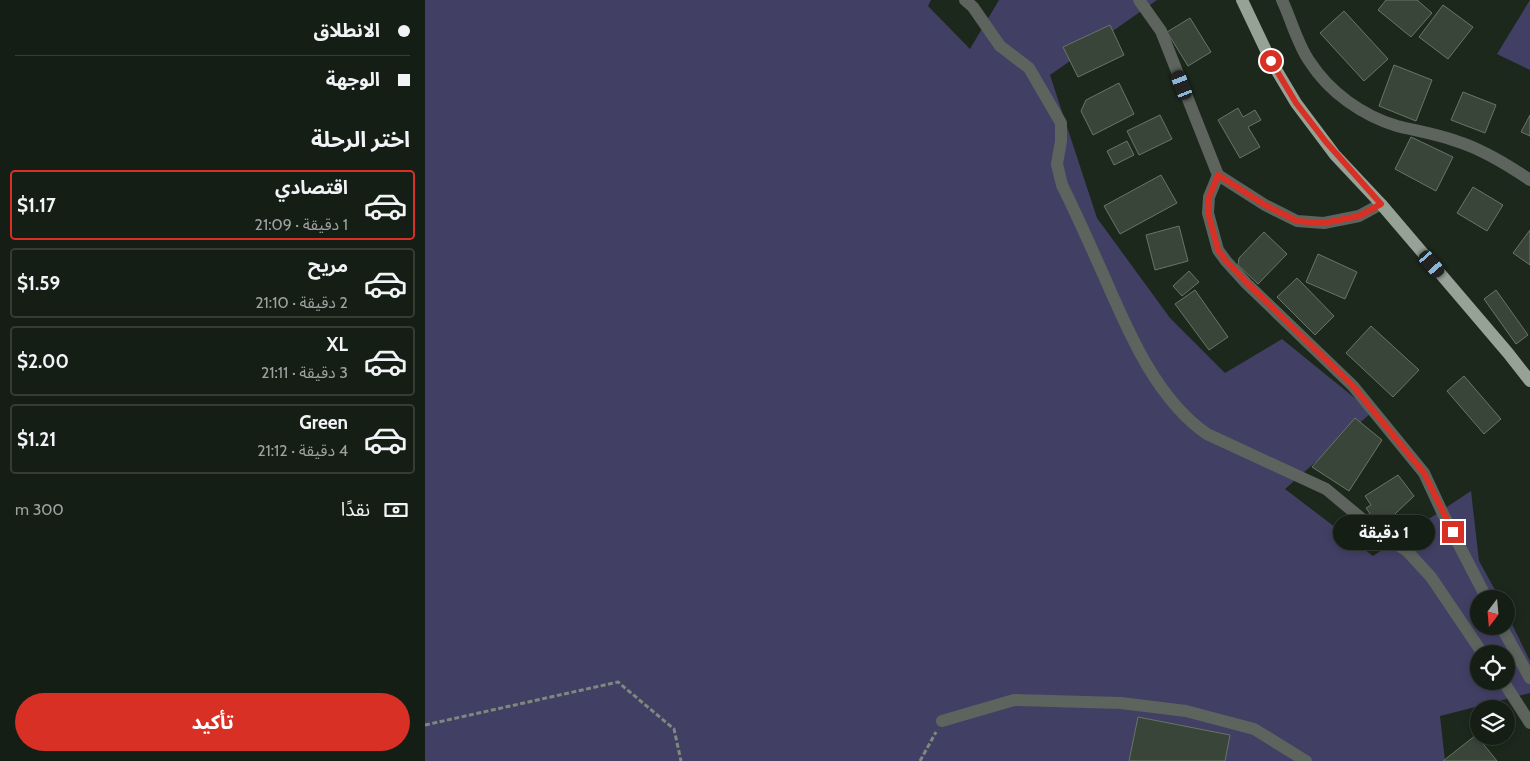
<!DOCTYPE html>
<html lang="ar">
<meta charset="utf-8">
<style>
:root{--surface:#151e15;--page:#1e271e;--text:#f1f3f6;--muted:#9da2a0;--line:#343c34;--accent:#d93025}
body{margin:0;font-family:Cabin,"Noto Sans Arabic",sans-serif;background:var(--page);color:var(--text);direction:rtl;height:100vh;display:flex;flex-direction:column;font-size:19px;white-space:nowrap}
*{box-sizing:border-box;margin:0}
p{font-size:16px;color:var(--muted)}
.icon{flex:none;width:28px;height:28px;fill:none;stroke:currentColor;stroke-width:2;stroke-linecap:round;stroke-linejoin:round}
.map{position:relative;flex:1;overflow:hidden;direction:ltr}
.details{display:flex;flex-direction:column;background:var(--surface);width:425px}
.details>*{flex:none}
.top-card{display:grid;align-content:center;height:110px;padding:0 15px;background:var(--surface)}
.needle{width:32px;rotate:196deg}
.fabs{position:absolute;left:1045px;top:590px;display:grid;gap:10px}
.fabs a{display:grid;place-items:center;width:45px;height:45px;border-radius:50%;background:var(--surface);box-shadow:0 2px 8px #0003,0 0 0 1px var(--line);font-size:25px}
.end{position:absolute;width:22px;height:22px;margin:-11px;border:6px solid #d93025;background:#fff;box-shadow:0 0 0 2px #fff}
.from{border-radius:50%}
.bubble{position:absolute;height:35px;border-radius:18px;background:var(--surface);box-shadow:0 2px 8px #0003,0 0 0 1px var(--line);font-size:16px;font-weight:700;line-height:35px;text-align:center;direction:rtl}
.car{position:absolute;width:15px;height:30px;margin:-15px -8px;border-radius:6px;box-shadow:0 0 4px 1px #0007;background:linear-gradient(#222 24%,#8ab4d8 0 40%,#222 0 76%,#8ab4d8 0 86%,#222 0)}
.top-card b{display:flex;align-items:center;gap:18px;height:48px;font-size:19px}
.top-card b+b{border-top:1px solid var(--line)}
.top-card i{width:12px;height:12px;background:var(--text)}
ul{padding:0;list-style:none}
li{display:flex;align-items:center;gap:15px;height:70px;margin:0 10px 8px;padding:0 5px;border:2px solid var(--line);border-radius:5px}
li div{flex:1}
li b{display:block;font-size:19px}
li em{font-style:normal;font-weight:700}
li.current{border-color:var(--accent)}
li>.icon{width:45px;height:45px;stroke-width:1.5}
h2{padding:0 15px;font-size:22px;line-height:60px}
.pay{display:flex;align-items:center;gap:12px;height:55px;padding:0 15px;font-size:19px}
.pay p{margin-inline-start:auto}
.button{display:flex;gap:10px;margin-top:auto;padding:10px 15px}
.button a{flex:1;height:58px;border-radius:30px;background:var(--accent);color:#fff;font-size:20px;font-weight:700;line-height:58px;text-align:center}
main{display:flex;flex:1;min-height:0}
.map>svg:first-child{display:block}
.green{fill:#423f65;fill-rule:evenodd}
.building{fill:#394538;stroke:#677566}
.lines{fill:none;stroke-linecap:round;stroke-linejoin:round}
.path{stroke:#7e887e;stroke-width:3;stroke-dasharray:5 2.5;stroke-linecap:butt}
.minor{stroke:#5d635d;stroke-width:12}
.major{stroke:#95a295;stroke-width:12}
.route{stroke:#d93025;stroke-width:6}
</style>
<main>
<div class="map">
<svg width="1105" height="761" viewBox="0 0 1105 761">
<rect width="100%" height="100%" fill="#1c281c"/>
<g class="green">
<path d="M0 0H506L503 6 545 49 574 0H732L625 75 672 218 745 318 800 373 857 339 947 412 860 489 948 556 1046 491 1054 561 1075 599H1054V626H1081V612L1105 661V693L1015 716 1020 761H0ZM1054 654H1081V681H1054Z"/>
<path d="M1105 0V70L1072 54Z"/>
</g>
<g class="building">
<path d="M961 0H992L1007 13 986 37 953 10Z"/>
<path d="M1018 5 1048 27 1023 59 994 37Z"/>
<path d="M919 11 963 59 939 81 895 33Z"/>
<path d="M765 18 786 52 763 66 742 32Z"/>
<path d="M685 25 699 55 653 77 638 47Z"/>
<path d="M969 65 1007 80 991 121 954 106Z"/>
<path d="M694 83 709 114 668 135 656 111 661 100Z"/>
<path d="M1038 92 1071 105 1060 133 1026 120Z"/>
<path d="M813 108 818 117 830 110 836 120 823 127 835 147 815 158 793 120Z"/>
<path d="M735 115 747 139 714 155 702 131Z"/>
<path d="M1105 115V136L1096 132Z"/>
<path d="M986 137 1028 157 1011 191 970 169Z"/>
<path d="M702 141 709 155 689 165 682 151Z"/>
<path d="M736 175 752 203 695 234 679 206Z"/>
<path d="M1048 187 1078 205 1062 231 1032 213Z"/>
<path d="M754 226 763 261 730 270 721 235Z"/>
<path d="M1105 230V265L1088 253Z"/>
<path d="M839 232 862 254 833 284 813 265 814 258Z"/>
<path d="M893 254 932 272 920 299 881 282Z"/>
<path d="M764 271 774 282 757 296 748 286Z"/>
<path d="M872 278 909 316 890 335 852 297Z"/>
<path d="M770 290 803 337 784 350 750 304Z"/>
<path d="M1071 290 1103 335 1091 344 1059 299Z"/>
<path d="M946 326 994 370 968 397 921 353Z"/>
<path d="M1039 376 1076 419 1059 434 1022 391Z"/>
<path d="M930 418 957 440 924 491 887 467Z"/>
<path d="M973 475 989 496 955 528 941 508 946 505 940 496Z"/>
<path d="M713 717 805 735 800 761H704Z"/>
<path d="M1051 735 1072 761H1018Z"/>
</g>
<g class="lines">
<g class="path">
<path d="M0 725 193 682 249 729 256 761"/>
<path d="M495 761 511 732"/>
</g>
<g class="minor">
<path d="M540 0 548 7 575 46 604 68 636 123V141L632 164 637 185C652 215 665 245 679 276 703 331 731 399 782 434L901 489 954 533 982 551 1006 577 1058 654"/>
<path d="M714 0 736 31 793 175 840 205 872 221 899 223 934 216 956 204"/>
<path d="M857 0C866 19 873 46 885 62 904 92 938 116 972 126 992 131 1012 134 1031 141 1057 149 1083 165 1105 180"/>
<path d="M793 175 784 197 783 213 793 250 801 261 821 283 928 386 999 473 1019 516 1062 599"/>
<path d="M1076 626 1105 678"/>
<path d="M1078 681 1105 723"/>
<path d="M517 721 589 700 696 703 761 711 829 729 881 761"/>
</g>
<path class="major" d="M817 0 846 61 871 103 910 155 956 204 1083 353 1105 381"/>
</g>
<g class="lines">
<path class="route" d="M846 61 871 103 901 142 956 204 934 216 899 223 872 221 840 205 793 175 784 197 783 213 793 250 801 261 822 283 928 386 999 473 1028 532"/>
</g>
</svg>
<div class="fabs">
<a><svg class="needle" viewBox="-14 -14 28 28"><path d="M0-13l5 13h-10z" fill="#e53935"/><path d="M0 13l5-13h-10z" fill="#9da2a0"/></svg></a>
<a><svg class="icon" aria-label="locate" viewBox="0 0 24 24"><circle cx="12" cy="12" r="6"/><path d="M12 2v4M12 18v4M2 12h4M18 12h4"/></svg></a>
<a><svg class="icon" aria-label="layers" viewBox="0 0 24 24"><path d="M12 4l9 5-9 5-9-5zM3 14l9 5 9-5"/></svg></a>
</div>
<i class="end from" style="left:846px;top:61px"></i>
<i class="end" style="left:1028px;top:532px"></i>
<div class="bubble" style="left:908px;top:515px;width:102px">1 دقيقة</div>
<i class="car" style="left:757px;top:85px;rotate:339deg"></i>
<i class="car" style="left:1007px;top:264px;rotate:139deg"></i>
</div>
<section class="details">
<div class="top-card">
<b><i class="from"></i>الانطلاق</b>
<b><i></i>الوجهة</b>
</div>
<h2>اختر الرحلة</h2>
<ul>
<li class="current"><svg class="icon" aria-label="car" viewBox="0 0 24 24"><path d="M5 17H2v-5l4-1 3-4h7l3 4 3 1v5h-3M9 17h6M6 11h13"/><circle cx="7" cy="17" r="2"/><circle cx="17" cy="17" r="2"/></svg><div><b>اقتصادي</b><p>1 دقيقة · 21:09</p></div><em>$1.17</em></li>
<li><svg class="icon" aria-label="car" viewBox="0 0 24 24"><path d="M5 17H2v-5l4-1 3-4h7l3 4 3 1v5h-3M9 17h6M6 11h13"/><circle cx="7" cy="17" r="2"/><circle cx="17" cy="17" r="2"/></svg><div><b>مريح</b><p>2 دقيقة · 21:10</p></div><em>$1.59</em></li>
<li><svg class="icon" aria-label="car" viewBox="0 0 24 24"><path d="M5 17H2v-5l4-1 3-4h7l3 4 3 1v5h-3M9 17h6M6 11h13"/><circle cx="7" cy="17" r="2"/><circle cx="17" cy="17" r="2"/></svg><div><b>XL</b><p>3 دقيقة · 21:11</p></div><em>$2.00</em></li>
<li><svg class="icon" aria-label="car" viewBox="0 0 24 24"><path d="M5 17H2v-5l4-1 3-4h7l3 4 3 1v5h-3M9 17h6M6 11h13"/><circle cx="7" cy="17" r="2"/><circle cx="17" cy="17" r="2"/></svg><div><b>Green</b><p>4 دقيقة · 21:12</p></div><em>$1.21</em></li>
</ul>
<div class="pay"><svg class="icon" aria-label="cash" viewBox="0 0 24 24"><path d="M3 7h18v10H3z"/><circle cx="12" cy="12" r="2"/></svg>نقدًا<p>300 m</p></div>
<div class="button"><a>تأكيد</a></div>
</section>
</main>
